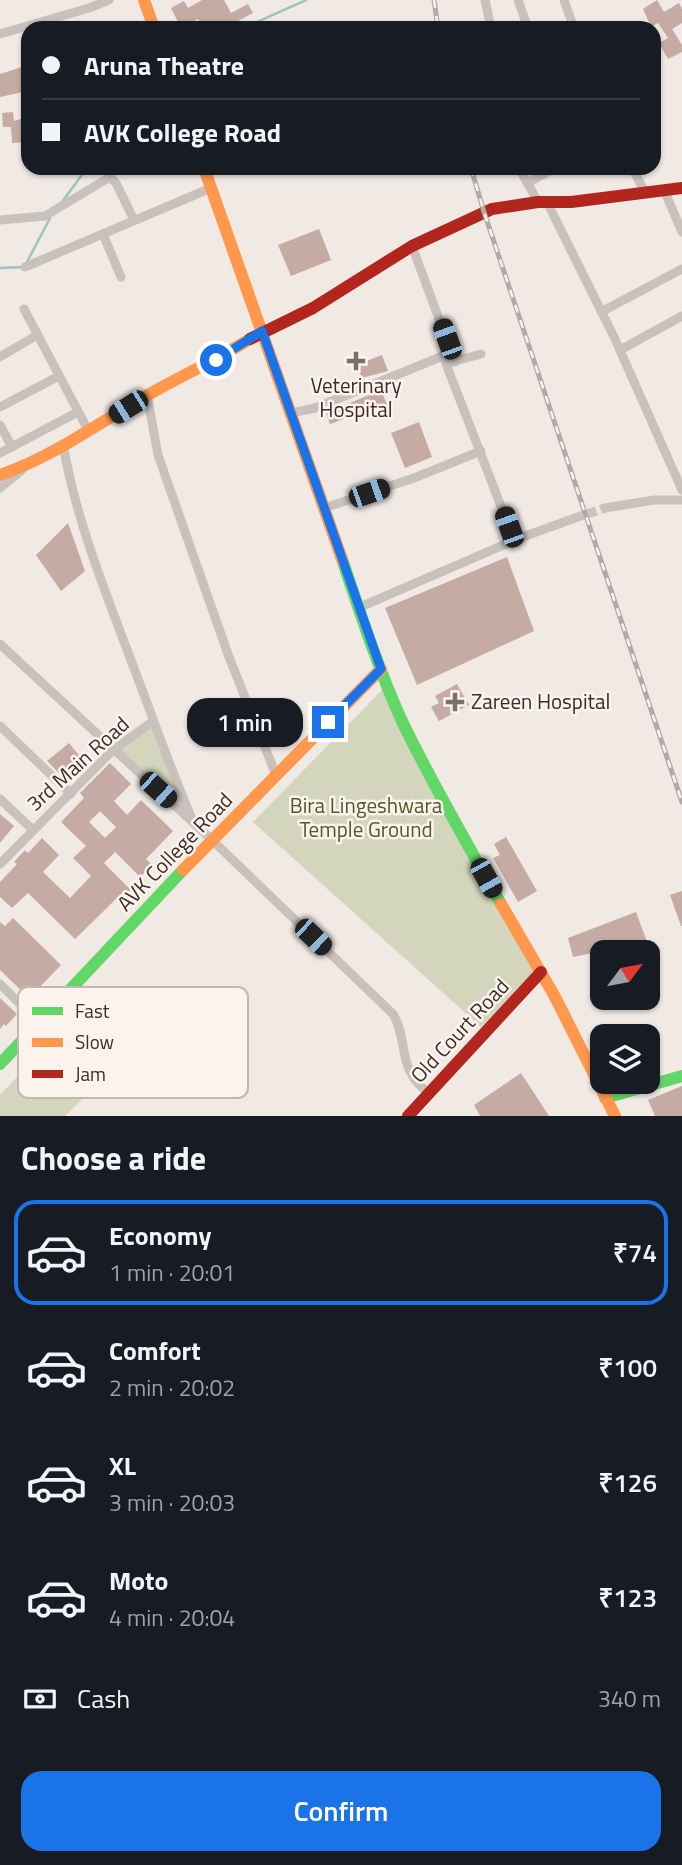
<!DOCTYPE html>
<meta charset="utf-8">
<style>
:root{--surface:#171b24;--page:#20242c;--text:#f1f3f6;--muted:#9ea1a6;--line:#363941;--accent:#1a73e8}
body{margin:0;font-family:"Titillium Web",sans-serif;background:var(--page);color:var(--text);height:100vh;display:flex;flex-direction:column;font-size:26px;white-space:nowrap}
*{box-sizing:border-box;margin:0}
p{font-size:23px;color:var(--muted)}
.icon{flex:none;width:38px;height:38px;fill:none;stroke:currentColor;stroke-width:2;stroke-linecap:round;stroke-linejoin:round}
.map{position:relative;height:1116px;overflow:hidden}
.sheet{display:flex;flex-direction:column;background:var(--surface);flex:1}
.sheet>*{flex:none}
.top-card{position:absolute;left:21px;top:21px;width:640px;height:154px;border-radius:21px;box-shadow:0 2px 5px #0004;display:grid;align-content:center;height:154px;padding:0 21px;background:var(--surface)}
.needle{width:46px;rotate:58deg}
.tools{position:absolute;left:590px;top:940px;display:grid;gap:14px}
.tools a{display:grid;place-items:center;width:70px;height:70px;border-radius:14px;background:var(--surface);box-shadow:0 2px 5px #0004;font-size:35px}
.end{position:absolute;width:32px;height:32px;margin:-16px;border:9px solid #1a73e8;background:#fff;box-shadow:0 0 0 4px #fff}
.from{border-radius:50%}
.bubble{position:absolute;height:49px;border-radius:21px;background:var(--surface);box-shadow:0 2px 5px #0004;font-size:23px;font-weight:600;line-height:49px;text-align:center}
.car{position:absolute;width:21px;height:42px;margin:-21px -10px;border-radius:9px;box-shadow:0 0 5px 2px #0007;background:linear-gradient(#222 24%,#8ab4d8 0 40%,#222 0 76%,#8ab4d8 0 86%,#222 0)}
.top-card b{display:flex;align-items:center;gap:24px;height:66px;font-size:26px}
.top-card b+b{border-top:2px solid var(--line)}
.top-card i{width:18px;height:18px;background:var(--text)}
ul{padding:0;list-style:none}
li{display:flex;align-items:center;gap:21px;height:105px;margin:0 14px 10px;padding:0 7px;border:4px solid transparent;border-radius:21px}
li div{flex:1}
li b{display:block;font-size:26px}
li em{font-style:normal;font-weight:600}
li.selected{border-color:var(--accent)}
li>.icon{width:63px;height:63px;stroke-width:1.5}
h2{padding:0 21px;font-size:32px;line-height:84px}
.pay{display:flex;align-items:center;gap:18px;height:77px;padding:0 21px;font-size:26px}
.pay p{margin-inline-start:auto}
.primary-button{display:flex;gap:14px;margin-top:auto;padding:14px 21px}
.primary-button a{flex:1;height:80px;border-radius:21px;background:var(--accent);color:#fff;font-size:28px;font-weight:600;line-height:80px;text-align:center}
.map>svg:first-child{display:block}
.green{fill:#d3d6bd}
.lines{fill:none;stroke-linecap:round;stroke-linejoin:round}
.stream{stroke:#9ec4c1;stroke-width:2.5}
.building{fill:#c5aba4;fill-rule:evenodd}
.street-tunnel{stroke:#ccc3bf;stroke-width:9;stroke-dasharray:9 4.5;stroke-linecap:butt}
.street{stroke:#c9c1bc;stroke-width:9}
.fast{stroke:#63d668;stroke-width:12}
.slow{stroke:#ff974d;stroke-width:12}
.jam{stroke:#b3261e;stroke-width:12}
.rail-casing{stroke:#b1aaa6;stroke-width:5}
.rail{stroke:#fcf3ec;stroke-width:2.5;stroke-dasharray:8;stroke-linecap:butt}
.route{stroke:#1a73e8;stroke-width:9}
.poi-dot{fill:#7a6f6a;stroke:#fcf3ec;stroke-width:2.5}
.labels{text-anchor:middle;stroke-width:5;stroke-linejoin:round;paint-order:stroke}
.poi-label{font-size:21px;fill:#3b2d29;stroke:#fcf3ec}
.street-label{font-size:21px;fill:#3b2d29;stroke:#fcf3ec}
.park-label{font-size:21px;fill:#4e5c2b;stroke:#fcf3ec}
.key{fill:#fcf3ec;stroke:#c2b8b2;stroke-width:2}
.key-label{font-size:19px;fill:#3b2d29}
</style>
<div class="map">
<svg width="682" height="1116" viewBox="0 0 682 1116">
<rect width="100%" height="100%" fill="#f0e9e4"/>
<g class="green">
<path d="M385 687 535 970 481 1027 253 822Z"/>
<path d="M152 725 186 812 119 751Z"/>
<path d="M62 1038 104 1077 65 1116H0V1095L13 1081Z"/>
</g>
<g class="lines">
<g class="stream">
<path d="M244 28 306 0"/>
<path d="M62 202 87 168"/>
<path d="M27 262 50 218"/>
<path d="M0 268 24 267"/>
</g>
</g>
<g class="building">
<path d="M202 0H224L231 13 248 4 253 13 225 28H203L198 19 181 28 171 8 184 1 188 8Z"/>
<path d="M657 0 664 12 679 3 682 9V23L672 29 682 45V52L668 59 659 43 668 38 658 23 651 27 643 9Z"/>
<path d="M28 65V91L0 97V74Z"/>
<path d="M13 112 14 121 28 117V142L12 143 11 127H3L2 113Z"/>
<path d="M319 229 331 260 291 276 278 245Z"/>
<path d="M382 355 388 371 362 378 356 365Z"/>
<path d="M381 390 388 407 381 410 379 406 330 424 326 413Z"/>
<path d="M419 422 432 457 405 468 391 433Z"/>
<path d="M68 523 85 571 61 591 36 555Z"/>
<path d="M507 557 534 631 417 685 385 608Z"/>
<path d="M457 684 469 705 439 721 431 707 439 703 435 696Z"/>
<path d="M69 743 82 759 62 776 47 761Z"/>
<path d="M110 763 131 784 114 801 127 815 141 800 173 831 146 859 152 865 140 877 115 852 104 863 131 890 121 900 118 897 75 939 28 893 12 908 0 897V882L17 864 14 862 25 850 28 853 42 838 59 855 43 872 70 898 91 876 73 858 86 846 61 822 84 798 80 793ZM100 811 116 827 105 838 89 822Z"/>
<path d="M0 814 14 826 0 843Z"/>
<path d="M506 837 537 891 518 902 493 858 500 855 494 844Z"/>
<path d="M682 891V926H681L670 895Z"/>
<path d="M636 912 647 942 573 957 568 938Z"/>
<path d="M13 918 61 965 29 998 0 970V922L5 926Z"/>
<path d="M0 998 17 1014 6 1026 4 1024 0 1029Z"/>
<path d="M521 1073 549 1116H480L474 1105Z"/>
<path d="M682 1086V1116H655L648 1100Z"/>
</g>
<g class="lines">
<path class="street-tunnel" d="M575 518 605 508"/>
<g class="street">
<path d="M485 0 491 28"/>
<path d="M518 0 528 28"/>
<path d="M564 0 574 28"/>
<path d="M0 34 89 8 109 0"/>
<path d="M519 168 538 202"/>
<path d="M632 168 645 192"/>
<path d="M527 183 555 168"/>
<path d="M664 190 682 232"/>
<path d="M547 202 615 339 682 490"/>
<path d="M0 220 45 216 110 177 116 183 134 220"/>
<path d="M103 234 121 277"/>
<path d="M412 246 455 362"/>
<path d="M25 267 211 188"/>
<path d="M24 309 88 430"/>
<path d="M601 312 682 269"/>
<path d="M620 350 682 316"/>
<path d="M0 357 37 335"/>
<path d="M452 362 481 354"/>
<path d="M147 395 158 455 229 657 276 775"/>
<path d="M0 407 59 376"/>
<path d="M291 413 315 408 443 356 509 527"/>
<path d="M0 425 12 447"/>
<path d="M63 444C76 520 105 591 132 663 152 715 170 768 192 819"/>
<path d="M0 453 78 412"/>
<path d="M0 488 22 470"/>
<path d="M324 508 414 478 481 451"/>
<path d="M605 508 654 500H682"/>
<path d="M358 608 517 539 575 518"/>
<path d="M0 644 212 840 393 1014C405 1033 401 1059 413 1077 417 1084 423 1088 429 1093"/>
<path d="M0 726 71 794"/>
<path d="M0 799 32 829"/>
<path d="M0 864 113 750 152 722"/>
<path d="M0 984 39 1023"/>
</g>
<g class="fast">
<path d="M343 562C361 615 378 668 401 719 431 782 467 843 501 904"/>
<path d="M0 1064 183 870"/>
<path d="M605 1098 682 1076"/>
</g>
<g class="slow">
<path d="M144 0 154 28"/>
<path d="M204 168 343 562"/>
<path d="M0 475C53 457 98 423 146 396 181 376 216 360 250 339"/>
<path d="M183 870 381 669"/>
<path d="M501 904 554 995 615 1116"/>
</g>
<g class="jam">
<path d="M250 339 313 308 412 246 492 209 538 202H571L682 188"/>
<path d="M408 1116 541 972"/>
</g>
<g class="rail-casing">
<g id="rail">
<path d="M434 0 438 28"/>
<path d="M471 168 484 212 682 802"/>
</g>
</g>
<use href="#rail" class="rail"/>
</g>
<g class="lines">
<path class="route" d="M216 360 262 331 381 669 328 722"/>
</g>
<g class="poi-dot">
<path d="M352.5 350.5h7v7h7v7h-7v7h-7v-7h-7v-7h7z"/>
<path d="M451.5 691.5h7v7h7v7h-7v7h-7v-7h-7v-7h7z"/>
</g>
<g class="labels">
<g class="poi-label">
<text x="356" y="393">Veterinary<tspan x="356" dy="24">Hospital</tspan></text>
<text x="471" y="709" text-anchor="start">Zareen Hospital</text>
</g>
<g class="street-label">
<text transform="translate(78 764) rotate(-42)" y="7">3rd Main Road</text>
<text transform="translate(175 852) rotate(-46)" y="7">AVK College Road</text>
<text transform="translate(460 1031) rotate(-47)" y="7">Old Court Road</text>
</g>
<g class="park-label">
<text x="366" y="813">Bira Lingeshwara<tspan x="366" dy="24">Temple Ground</tspan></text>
</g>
</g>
<rect x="18" y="987" width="230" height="111" rx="10" class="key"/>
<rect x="32" y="1007" width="31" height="8" fill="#63d668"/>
<rect x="32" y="1038" width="31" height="9" fill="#ff974d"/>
<rect x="32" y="1070" width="31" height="8" fill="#b3261e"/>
<g class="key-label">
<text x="75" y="1018">Fast</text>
<text x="75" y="1049">Slow</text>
<text x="75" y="1081">Jam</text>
</g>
</svg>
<div class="tools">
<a><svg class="needle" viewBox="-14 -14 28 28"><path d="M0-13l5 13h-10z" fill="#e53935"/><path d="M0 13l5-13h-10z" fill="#9ea1a6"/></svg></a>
<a><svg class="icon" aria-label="layers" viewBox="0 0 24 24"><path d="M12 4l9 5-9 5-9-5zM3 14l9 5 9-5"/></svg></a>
</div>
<i class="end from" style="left:216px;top:360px"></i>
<i class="end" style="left:328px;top:722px"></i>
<div class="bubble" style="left:187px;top:698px;width:116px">1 min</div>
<i class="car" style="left:447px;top:339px;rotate:340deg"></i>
<i class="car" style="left:128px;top:407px;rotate:238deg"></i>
<i class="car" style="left:369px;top:493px;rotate:71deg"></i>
<i class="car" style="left:509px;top:527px;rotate:340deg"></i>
<i class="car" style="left:158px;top:790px;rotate:132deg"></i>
<i class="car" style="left:486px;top:878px;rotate:151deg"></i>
<i class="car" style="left:313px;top:937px;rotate:134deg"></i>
<div class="top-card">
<b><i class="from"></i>Aruna Theatre</b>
<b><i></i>AVK College Road</b>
</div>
</div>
<section class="sheet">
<h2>Choose a ride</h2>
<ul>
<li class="selected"><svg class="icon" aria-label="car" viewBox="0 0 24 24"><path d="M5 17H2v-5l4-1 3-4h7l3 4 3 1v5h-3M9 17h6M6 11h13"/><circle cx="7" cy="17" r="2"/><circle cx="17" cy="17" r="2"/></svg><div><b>Economy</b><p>1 min · 20:01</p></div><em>₹74</em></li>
<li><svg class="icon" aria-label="car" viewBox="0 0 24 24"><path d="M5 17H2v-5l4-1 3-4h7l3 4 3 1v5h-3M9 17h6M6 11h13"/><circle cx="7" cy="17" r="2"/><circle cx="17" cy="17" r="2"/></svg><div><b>Comfort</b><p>2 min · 20:02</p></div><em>₹100</em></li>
<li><svg class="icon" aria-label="car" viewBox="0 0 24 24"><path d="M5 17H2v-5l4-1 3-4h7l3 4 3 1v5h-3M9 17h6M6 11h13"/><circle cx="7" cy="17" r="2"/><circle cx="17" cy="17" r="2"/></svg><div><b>XL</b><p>3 min · 20:03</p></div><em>₹126</em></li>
<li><svg class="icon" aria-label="car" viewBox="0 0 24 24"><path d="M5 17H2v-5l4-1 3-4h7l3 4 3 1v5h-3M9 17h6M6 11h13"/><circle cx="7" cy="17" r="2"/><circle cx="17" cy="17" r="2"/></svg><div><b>Moto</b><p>4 min · 20:04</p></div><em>₹123</em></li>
</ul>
<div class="pay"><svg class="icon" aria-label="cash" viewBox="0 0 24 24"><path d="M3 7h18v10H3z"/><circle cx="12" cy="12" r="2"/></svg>Cash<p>340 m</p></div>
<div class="primary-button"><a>Confirm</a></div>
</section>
